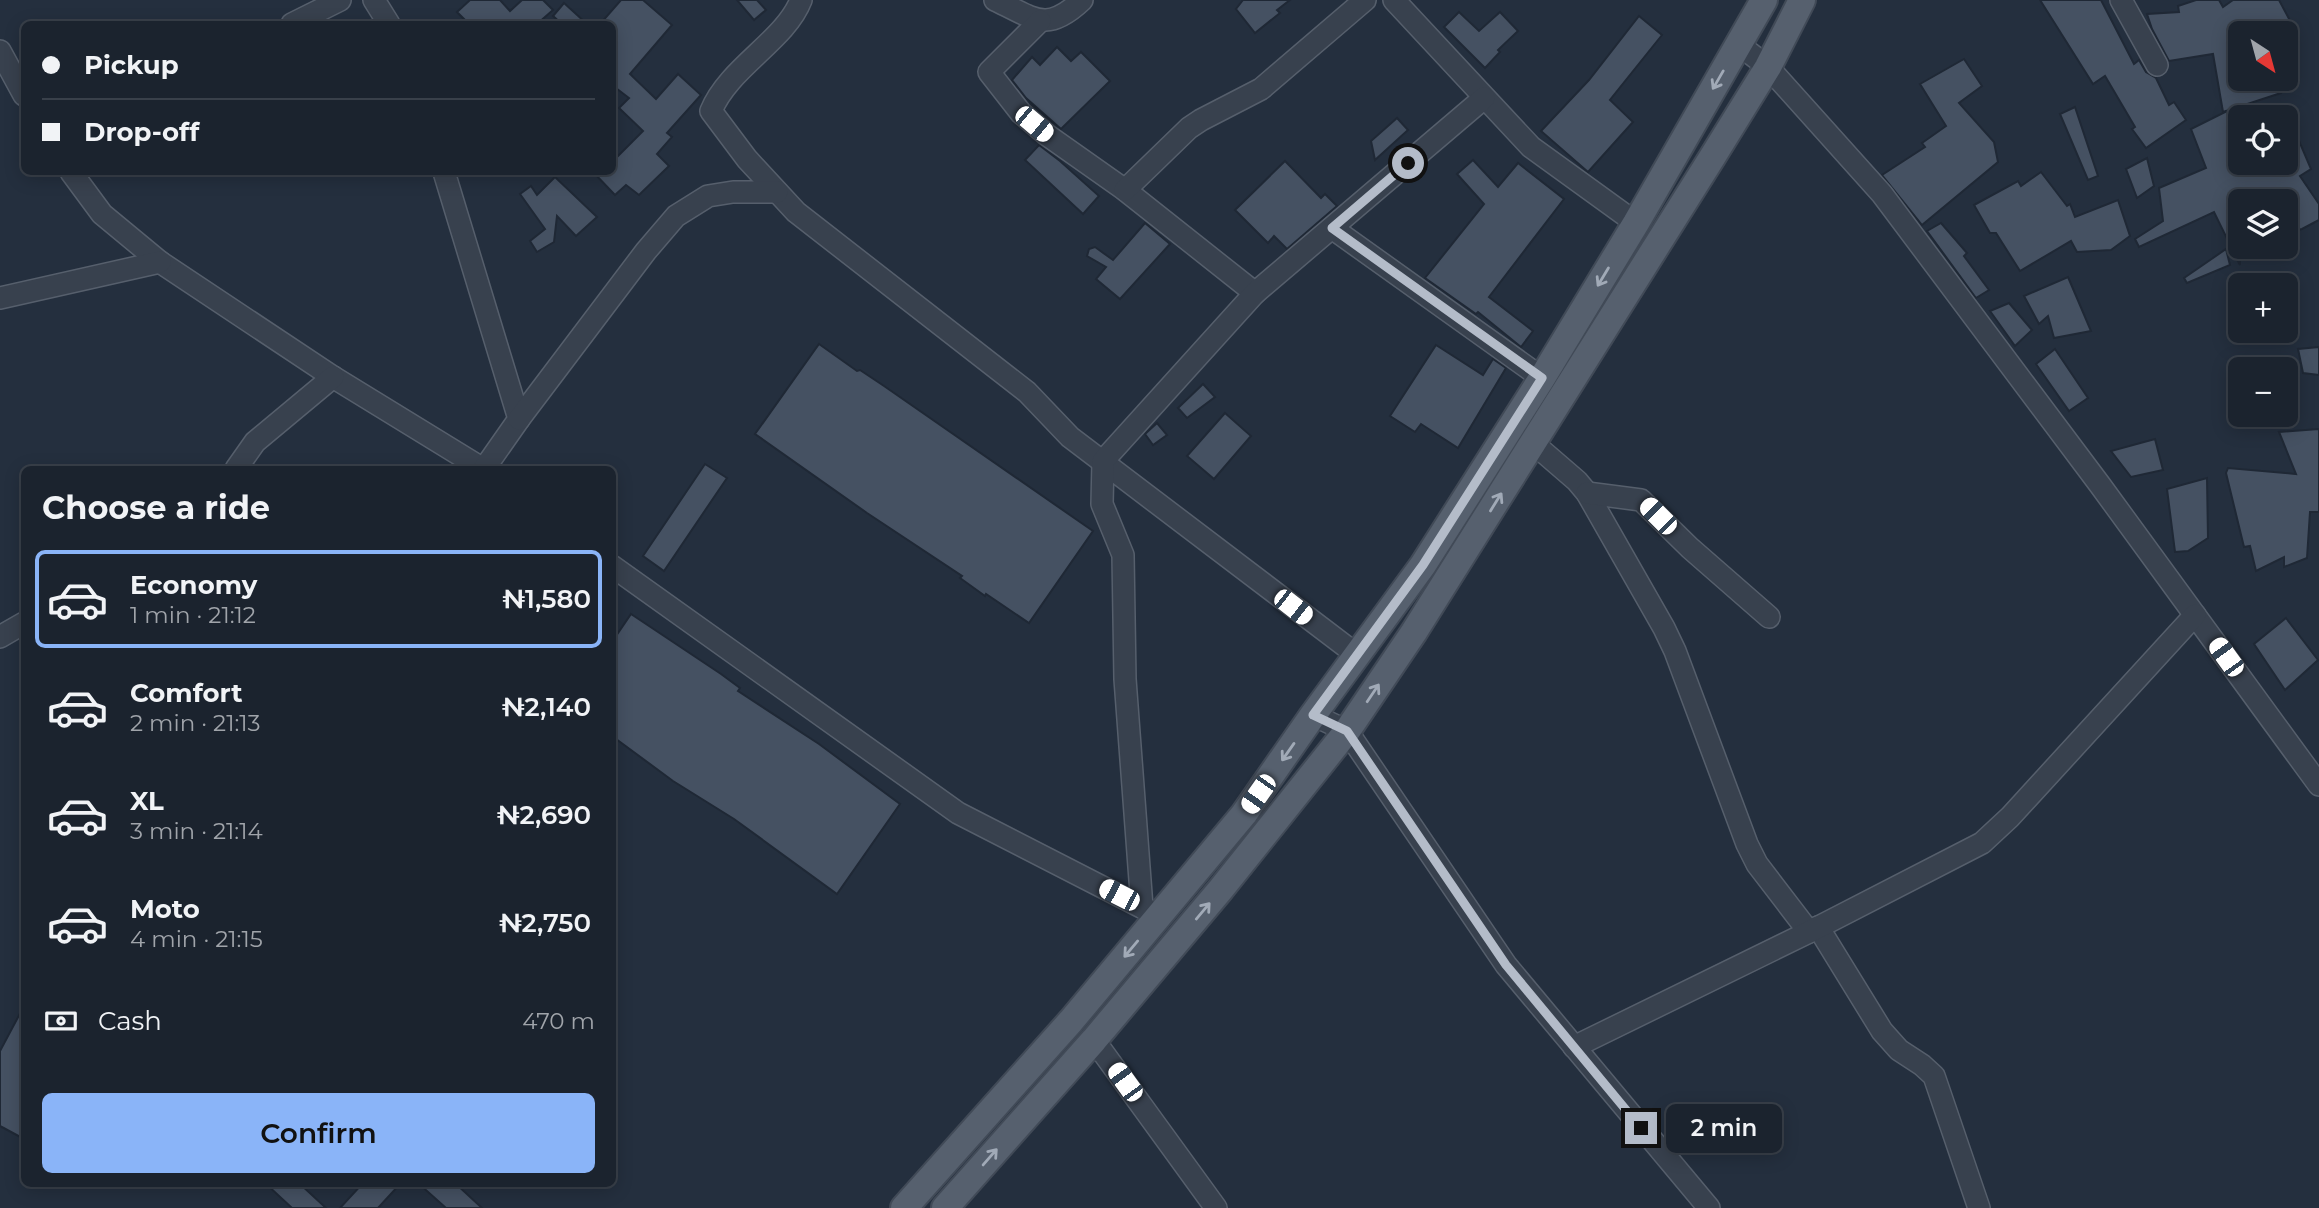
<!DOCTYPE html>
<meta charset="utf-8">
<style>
:root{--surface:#1b232e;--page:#282f3a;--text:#f1f3f6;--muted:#a0a4aa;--line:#39404a;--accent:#8ab4f8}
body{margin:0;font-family:Montserrat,sans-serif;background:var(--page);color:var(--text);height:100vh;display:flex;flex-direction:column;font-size:26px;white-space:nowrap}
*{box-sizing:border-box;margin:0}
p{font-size:23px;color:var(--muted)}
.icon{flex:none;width:38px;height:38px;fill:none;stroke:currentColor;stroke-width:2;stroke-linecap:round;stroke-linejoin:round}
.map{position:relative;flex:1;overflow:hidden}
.sheet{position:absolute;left:21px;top:466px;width:595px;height:721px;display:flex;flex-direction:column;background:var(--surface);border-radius:10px;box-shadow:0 4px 18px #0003,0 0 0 2px var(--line)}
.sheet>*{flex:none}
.hud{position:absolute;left:21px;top:21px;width:595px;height:154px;border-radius:10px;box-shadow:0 4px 18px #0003,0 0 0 2px var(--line);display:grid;align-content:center;height:154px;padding:0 21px;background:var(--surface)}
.needle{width:46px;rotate:144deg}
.controls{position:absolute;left:2228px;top:21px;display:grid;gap:14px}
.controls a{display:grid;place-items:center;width:70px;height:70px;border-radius:10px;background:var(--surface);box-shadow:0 4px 18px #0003,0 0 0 2px var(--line);font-size:35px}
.end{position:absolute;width:32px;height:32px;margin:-16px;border:9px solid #b4bcc9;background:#111;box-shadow:0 0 0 4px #111}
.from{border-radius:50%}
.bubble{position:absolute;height:49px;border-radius:10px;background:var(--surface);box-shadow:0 4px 18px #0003,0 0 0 2px var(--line);font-size:23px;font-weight:600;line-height:49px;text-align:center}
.car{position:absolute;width:21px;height:42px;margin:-21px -10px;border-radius:9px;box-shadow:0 0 5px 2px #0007;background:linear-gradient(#fff 24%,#345 0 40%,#fff 0 76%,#345 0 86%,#fff 0)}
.hud b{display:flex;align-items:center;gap:24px;height:66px;font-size:26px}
.hud b+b{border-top:2px solid var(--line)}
.hud i{width:18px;height:18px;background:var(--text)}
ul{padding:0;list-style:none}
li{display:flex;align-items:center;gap:21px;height:98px;margin:0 14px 10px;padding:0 7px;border:4px solid transparent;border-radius:10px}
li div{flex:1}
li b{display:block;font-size:26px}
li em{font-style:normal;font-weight:600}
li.selected{border-color:var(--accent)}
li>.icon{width:63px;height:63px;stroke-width:1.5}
h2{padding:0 21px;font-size:32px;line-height:84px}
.pay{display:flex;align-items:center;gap:18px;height:77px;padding:0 21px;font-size:26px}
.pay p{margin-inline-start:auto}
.action{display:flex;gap:14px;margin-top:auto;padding:14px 21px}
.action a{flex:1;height:80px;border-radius:10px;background:var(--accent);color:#111;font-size:28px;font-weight:600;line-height:80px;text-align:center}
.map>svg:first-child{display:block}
.building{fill:#455162;stroke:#1f2835;stroke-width:2}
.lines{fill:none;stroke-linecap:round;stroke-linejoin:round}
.minor-casing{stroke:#565f6c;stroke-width:24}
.major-casing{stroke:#414a57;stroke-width:30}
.minor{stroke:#38414e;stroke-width:21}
.major{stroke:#56606e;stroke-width:26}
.oneway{stroke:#a1aab7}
.route{stroke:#b4bcc9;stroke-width:9}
</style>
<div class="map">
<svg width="2319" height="1208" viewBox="0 0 2319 1208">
<rect width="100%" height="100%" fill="#242f3e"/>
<g class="building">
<path d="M470 0H500L510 11 522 0H543L553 10 537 24H469L457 12Z"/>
<path d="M621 0H643L672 25 630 74 656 99 678 74 701 95 667 133 672 137 657 154 669 166 639 195 626 185 615 195 593 172H612V162L643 131 619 108 629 98 612 85V24H600Z"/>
<path d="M737 0H757L766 10 754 20Z"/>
<path d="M1243 0H1290L1277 10 1280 13 1255 33 1236 9Z"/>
<path d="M2040 0H2101L2134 64 2139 60 2146 72 2156 78 2169 105 2174 102 2186 120 2146 148 2132 129 2135 127 2105 76 2093 84Z"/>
<path d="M2196 0H2219L2223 7 2233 0H2279L2295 30 2287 33H2240V79H2279L2281 93 2223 112 2213 54 2169 61 2152 29 2147 14 2179 12 2178 6Z"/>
<path d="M564 3 587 24H562L553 16Z"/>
<path d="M1459 12 1479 31 1500 12 1518 31 1498 50 1500 52 1485 68 1444 27Z"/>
<path d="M1639 16 1662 35 1610 100 1633 122 1588 172 1541 131 1589 80Z"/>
<path d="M1057 47 1071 61 1081 52 1110 81 1061 129 1026 98 1012 80 1032 57 1040 65Z"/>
<path d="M1964 59 1982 86 1959 103 1994 142 1998 162 1922 225 1882 175 1925 147 1922 143 1946 126 1920 84Z"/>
<path d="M2075 107 2098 176 2088 180 2060 114Z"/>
<path d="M2227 111 2236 174 2254 163H2286V143L2297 136 2311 169 2300 176 2319 204V220L2302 229 2291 232 2286 220V201H2240V265L2214 212 2139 247 2135 239 2163 221 2159 188 2206 168 2191 129Z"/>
<path d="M1397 118 1408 130 1375 160 1371 141Z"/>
<path d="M1039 145 1060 161 1099 196 1083 214 1025 160Z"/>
<path d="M2147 158 2154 186 2137 198 2126 169Z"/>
<path d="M1473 160 1498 187 1518 163 1564 199 1489 297 1533 331 1521 347 1478 312 1476 314 1425 278 1484 204 1457 174Z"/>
<path d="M1285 161 1321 198 1325 194 1337 206 1287 249 1274 236 1268 243 1235 210Z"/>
<path d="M2041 172 2067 206 2070 204 2075 217 2118 200 2130 236 2111 250 2077 252 2071 241 2020 271 1996 233H1990L1974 205 2018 181 2021 186Z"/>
<path d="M555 177 597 217 576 236 557 216 554 242 537 252 530 241 545 229 520 194 531 186 537 195Z"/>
<path d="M1145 223 1170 244 1120 299 1096 279 1106 267 1087 256 1089 249 1095 247 1113 260Z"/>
<path d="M1941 223 1967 253 1964 256 1989 290 1976 298 1927 231Z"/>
<path d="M2226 249 2230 265 2187 283 2184 278Z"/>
<path d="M2068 277 2091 331 2054 338 2048 316 2039 324 2024 296Z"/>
<path d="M2009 303 2032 330 2015 346 1990 311Z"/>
<path d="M819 344 857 371 860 370 884 386 1093 531 1029 623 986 594 985 596 960 578 962 576 867 513 755 434Z"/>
<path d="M1436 345 1483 375 1493 359 1506 368 1458 448 1421 424 1415 432 1390 416Z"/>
<path d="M2319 347V375L2303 373 2298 349Z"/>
<path d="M2055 349 2088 398 2069 411 2036 364Z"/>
<path d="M1203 384 1215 397 1187 418 1178 408Z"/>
<path d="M1225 413 1251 436 1214 479 1187 456Z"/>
<path d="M1157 423 1167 435 1153 445 1145 434Z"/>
<path d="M2319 429V512H2310L2307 558 2284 567V557L2256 571 2250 546 2244 547 2226 473 2228 468 2296 474 2279 432Z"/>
<path d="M2155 439 2163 470 2131 477 2111 451Z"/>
<path d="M705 464 727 478 664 571 643 556Z"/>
<path d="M2207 478 2208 538 2188 551 2175 552 2167 489Z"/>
<path d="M631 614 721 674 740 688 738 691 819 744 900 804 837 894 734 819 673 781 612 736V642Z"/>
<path d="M2286 618 2318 660 2285 690 2254 644Z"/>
<path d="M24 1006V1139L0 1126V1051Z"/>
<path d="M265 1183H299L326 1208H292Z"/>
<path d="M363 1183H401L378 1208H340Z"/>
<path d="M418 1183H455L482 1208H446Z"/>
</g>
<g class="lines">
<g class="minor-casing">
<g id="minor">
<path d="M374 0 389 24"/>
<path d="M801 0C785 41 729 67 711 111L747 159 796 212 1027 392 1070 437 1357 655"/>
<path d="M995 0C1034 18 1046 34 1082 0"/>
<path d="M1394 0 1531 147 1636 223"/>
<path d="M2121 0 2157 65"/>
<path d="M1040 21 989 72 1021 113 1047 135 1125 190 1255 293"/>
<path d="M292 24 340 0"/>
<path d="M1738 44 1768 67 1882 194 2100 485 2319 785"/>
<path d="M0 51 24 95"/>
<path d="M71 172 102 214 160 262 333 377 483 469"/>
<path d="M444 172 519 419 484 469"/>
<path d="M1125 190 1189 128 1201 120 1261 89 1365 0"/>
<path d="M1332 228 1542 378"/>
<path d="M0 298 160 262"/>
<path d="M519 419 646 251 676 216 708 196 733 192H777"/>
<path d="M1533 443 1577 481 1587 493 1664 628 1675 651 1747 844 1757 864 1809 932"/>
<path d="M236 469 255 442 333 377"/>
<path d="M1587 493 1641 500 1690 548 1769 617"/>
<path d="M612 566 958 813 1151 912"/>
<path d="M0 637 24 623"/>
<path d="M1313 715 1347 731 1506 965 1709 1208"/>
<path d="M1142 907 1125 679 1123 555 1102 504 1103 461 1255 293 1484 98"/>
<path d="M1818 927 1882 1031 1899 1050 1922 1065 1934 1076 1979 1208"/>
<path d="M1094 1040 1216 1208"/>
<path d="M1574 1047 1809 932 1982 843 2010 817 2195 615"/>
</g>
</g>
<g class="major-casing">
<g id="major">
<path d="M904 1208 1071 1021 1244 814 1313 715 1423 565 1542 378 1636 223 1764 0"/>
<path d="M945 1208 1094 1040 1221 889 1347 731 1414 632 1713 156 1768 67 1802 0"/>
</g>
</g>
<use href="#minor" class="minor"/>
<use href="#major" class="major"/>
</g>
<defs><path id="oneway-shaft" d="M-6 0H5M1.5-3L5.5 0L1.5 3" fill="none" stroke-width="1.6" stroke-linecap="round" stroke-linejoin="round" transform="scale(1.75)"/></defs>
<g class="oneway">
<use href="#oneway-shaft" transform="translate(1718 80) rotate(120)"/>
<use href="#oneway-shaft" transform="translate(1603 277) rotate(121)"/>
<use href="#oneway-shaft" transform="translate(1496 502) rotate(-58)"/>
<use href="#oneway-shaft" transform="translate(1373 693) rotate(-56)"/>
<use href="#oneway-shaft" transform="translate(1288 752) rotate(125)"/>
<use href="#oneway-shaft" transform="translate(1203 911) rotate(-50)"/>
<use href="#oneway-shaft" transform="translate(1131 949) rotate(130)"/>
<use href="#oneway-shaft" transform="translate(990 1157) rotate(-49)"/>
</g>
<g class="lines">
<path class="route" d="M1408 163 1332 228 1542 378 1423 565 1313 715 1347 731 1506 965 1641 1128"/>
</g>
</svg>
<div class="controls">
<a><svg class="needle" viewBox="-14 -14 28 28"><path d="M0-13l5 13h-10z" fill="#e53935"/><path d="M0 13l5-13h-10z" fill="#a0a4aa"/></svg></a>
<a><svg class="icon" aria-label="locate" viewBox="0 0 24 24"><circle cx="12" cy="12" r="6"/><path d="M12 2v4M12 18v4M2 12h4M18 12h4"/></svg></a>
<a><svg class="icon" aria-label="layers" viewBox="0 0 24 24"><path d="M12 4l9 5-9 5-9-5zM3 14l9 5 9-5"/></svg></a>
<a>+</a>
<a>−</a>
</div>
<i class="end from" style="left:1408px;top:163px"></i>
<i class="end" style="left:1641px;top:1128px"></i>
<div class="bubble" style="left:1666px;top:1104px;width:116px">2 min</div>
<i class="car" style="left:1034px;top:124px;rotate:130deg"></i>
<i class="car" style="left:1658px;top:516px;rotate:315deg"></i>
<i class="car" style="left:1293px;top:607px;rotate:128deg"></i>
<i class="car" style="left:2226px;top:657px;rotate:324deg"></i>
<i class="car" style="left:1258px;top:794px;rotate:215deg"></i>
<i class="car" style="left:1119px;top:895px;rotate:297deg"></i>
<i class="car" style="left:1125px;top:1082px;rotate:324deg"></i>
<div class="hud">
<b><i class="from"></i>Pickup</b>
<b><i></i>Drop-off</b>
</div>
<section class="sheet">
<h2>Choose a ride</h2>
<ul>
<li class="selected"><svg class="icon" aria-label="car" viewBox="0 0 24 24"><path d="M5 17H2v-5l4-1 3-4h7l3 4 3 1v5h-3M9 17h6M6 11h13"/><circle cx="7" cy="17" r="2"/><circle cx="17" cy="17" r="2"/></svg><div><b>Economy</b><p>1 min · 21:12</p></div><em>₦1,580</em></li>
<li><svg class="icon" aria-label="car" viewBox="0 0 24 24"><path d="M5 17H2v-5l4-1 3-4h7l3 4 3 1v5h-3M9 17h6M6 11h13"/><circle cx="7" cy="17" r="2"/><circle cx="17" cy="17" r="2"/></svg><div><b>Comfort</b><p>2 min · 21:13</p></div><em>₦2,140</em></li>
<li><svg class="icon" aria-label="car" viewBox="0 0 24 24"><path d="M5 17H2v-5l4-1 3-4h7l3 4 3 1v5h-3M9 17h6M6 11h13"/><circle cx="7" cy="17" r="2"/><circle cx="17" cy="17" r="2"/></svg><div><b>XL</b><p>3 min · 21:14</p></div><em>₦2,690</em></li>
<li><svg class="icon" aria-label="car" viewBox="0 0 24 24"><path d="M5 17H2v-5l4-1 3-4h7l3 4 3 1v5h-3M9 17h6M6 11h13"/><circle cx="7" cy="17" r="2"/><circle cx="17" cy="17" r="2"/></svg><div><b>Moto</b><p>4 min · 21:15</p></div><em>₦2,750</em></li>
</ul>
<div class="pay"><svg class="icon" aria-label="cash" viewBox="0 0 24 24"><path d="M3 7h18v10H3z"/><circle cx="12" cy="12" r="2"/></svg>Cash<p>470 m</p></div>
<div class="action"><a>Confirm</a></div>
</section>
</div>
